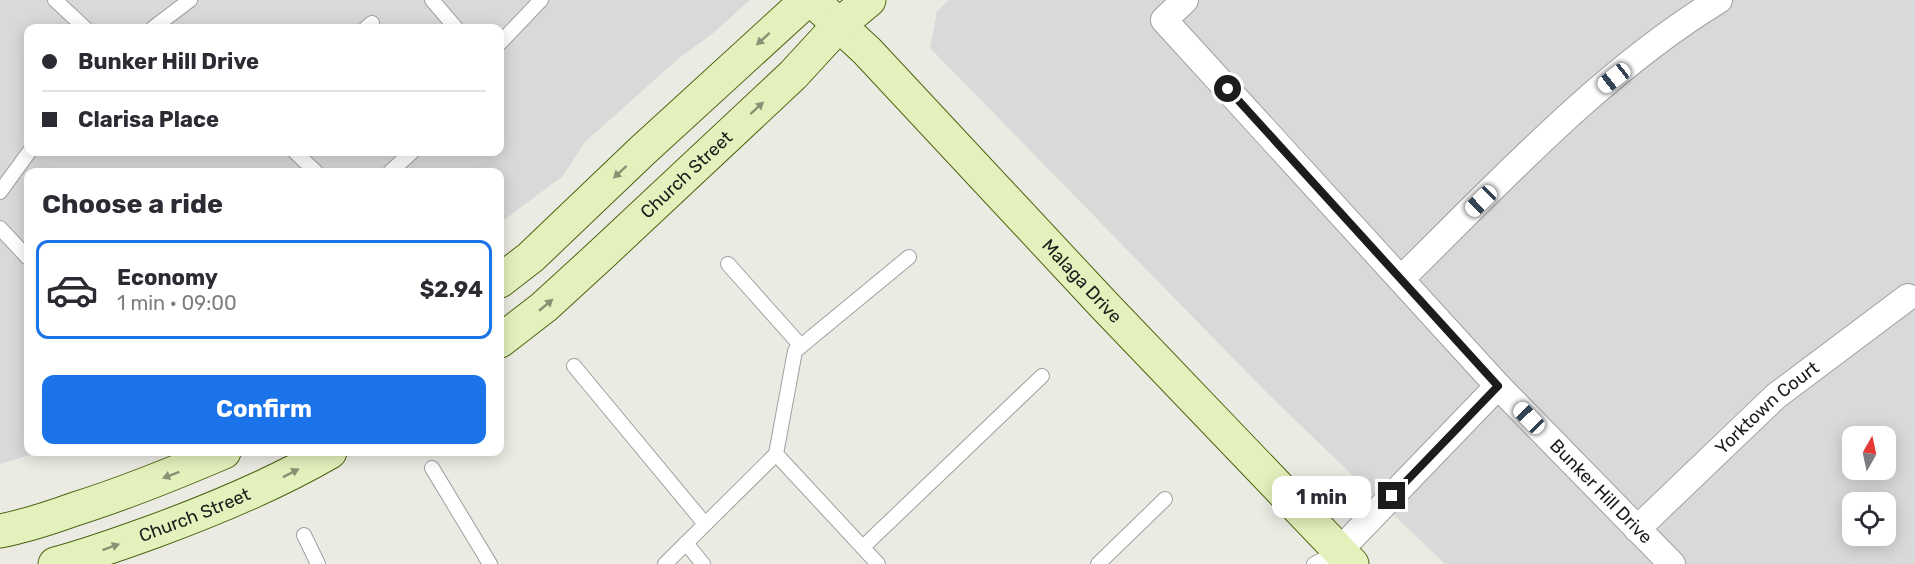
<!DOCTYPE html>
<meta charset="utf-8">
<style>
:root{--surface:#fff;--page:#f7f7f7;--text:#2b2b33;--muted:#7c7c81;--line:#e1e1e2;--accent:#1a73e8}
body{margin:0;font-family:Rubik,sans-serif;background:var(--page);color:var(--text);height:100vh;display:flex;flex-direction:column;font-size:22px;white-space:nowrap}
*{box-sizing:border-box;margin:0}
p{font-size:20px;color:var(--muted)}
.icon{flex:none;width:33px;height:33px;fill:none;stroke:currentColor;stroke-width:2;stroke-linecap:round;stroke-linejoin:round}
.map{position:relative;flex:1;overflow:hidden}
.details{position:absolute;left:24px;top:168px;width:480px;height:288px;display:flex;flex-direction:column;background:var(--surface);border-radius:12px;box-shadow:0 3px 15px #0003}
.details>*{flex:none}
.hud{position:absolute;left:24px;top:24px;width:480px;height:132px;border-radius:12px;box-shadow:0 3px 15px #0003;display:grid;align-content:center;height:132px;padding:0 18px;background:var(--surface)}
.needle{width:39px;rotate:9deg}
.buttons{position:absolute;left:1842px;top:426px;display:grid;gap:12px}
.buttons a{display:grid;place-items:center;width:54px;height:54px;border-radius:12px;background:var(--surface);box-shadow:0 3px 15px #0003;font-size:30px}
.end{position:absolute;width:27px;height:27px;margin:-14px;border:8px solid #1c1c1c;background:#fff;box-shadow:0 0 0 3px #fff}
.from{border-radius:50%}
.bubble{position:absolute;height:42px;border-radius:12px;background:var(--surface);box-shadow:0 3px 15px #0003;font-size:20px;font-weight:700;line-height:42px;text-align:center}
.car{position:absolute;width:18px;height:36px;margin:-18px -9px;border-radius:8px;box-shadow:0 0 4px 2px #0007;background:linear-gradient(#fff 24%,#345 0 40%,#fff 0 76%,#345 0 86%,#fff 0)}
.hud b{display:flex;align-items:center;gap:21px;height:57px;font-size:22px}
.hud b+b{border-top:2px solid var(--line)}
.hud i{width:15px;height:15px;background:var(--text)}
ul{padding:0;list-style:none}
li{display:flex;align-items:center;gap:18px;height:99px;margin:0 12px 9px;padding:0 6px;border:3px solid transparent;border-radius:12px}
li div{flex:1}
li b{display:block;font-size:22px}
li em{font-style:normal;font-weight:700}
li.active{border-color:var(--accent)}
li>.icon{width:54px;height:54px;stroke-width:1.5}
h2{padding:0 18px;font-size:27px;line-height:72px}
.primary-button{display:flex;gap:12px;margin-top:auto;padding:12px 18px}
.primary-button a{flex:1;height:69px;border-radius:12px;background:var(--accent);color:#fff;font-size:24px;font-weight:700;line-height:69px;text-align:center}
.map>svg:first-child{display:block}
.residential{fill:#dad9d9;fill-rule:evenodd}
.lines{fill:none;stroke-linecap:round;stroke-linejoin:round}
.lane-casing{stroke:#a0a0a0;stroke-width:16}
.street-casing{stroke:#a0a0a0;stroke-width:28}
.secondary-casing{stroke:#4c6511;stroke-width:35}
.lane{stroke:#fff;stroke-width:14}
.street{stroke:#fff;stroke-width:26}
.secondary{stroke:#e4f1bc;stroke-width:33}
.oneway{fill:#8a9174}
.route{stroke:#1c1c1c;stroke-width:8}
.labels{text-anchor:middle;stroke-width:6;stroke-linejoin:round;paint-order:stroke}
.street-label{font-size:18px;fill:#1c1c1c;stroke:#fff}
</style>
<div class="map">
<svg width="1915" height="564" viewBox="0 0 1915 564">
<rect width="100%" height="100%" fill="#ecebe3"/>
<g class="residential">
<path d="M0 0H750L712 34 679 58 584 143 563 176 500 223V172H28V452H40L0 464ZM28 28H500V152H28Z"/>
<path d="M949 0H1915V564H1445L1267 393 930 48 937 11ZM1852 436H1886V470H1852ZM1852 502H1886V536H1852Z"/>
</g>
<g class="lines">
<g class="lane-casing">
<g id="lane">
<path d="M55 0 85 28"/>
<path d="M432 0 456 28"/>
<path d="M153 28 190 0"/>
<path d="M366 28 372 23"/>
<path d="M500 43 541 0"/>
<path d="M295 152 316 172"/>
<path d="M390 172 412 152"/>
<path d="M0 192 29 152"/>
<path d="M0 228 28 258"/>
<path d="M728 264 801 346"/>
<path d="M574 366 705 524"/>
<path d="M432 468 490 564"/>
<path d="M304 535 318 564"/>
<path d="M686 543 703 564"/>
<path d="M863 547 1042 376"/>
<path d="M665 564 776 454"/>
<path d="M878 564 776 454 795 351 909 257"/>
<path d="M1098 564 1165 499"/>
<path d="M1314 564 1339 551"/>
</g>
</g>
<g class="street-casing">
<g id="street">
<path id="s1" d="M1185 0 1164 20 1498 386 1672 564"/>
<path d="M1401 279C1500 182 1601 72 1719 0"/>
<path id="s2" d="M1637 529 1776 396 1908 297"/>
<path d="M1339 551 1498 386"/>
</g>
</g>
<g class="secondary-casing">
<g id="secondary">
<path id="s3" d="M812 0 867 51 1104 305 1352 564"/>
<path d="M500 281 531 257 642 151 807 0"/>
<path id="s4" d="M500 341 544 307 604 252 793 75 839 25 869 0"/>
<path d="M0 531C26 526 50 518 75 509 126 493 175 473 224 452"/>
<path id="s5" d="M55 564C89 555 122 543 155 531 215 509 275 484 330 452"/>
</g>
</g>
<use href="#lane" class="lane"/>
<use href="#street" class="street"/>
<use href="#secondary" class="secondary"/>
</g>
<defs><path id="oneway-solid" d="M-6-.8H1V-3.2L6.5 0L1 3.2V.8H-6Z" transform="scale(1.5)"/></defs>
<g class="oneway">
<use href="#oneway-solid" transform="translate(763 39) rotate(138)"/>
<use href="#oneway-solid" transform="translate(757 108) rotate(-43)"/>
<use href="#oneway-solid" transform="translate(620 172) rotate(137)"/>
<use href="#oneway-solid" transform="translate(546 305) rotate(-40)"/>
<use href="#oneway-solid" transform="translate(291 473) rotate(-27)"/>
<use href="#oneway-solid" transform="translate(171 475) rotate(159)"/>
<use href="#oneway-solid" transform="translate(111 547) rotate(-20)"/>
</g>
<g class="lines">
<path class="route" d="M1228 89 1498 386 1392 496"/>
</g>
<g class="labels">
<g class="street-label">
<text dy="6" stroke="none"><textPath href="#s4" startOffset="250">Church Street</textPath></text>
<text dy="6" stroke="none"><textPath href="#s3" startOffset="390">Malaga Drive</textPath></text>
<text dy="6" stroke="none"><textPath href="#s2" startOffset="178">Yorktown Court</textPath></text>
<text dy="6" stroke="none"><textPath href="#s1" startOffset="672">Bunker Hill Drive</textPath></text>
<text dy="6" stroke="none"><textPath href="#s5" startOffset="148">Church Street</textPath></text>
</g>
</g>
</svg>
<div class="buttons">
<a><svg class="needle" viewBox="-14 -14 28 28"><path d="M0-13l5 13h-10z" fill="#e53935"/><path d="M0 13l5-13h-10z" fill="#7c7c81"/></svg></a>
<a><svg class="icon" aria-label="locate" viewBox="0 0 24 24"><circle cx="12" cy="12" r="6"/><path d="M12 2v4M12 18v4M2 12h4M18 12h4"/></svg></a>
</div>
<i class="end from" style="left:1228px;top:89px"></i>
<i class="end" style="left:1392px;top:496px"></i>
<div class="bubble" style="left:1272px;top:476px;width:99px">1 min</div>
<i class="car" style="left:1614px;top:78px;rotate:232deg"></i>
<i class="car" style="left:1481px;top:201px;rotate:226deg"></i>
<i class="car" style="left:1529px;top:418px;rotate:316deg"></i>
<div class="hud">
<b><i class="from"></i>Bunker Hill Drive</b>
<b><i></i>Clarisa Place</b>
</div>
<section class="details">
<h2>Choose a ride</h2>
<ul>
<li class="active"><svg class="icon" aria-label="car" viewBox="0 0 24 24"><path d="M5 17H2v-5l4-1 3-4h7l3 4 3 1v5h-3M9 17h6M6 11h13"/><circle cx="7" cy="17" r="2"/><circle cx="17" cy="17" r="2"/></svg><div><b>Economy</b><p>1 min · 09:00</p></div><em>$2.94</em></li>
</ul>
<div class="primary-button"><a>Confirm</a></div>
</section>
</div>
